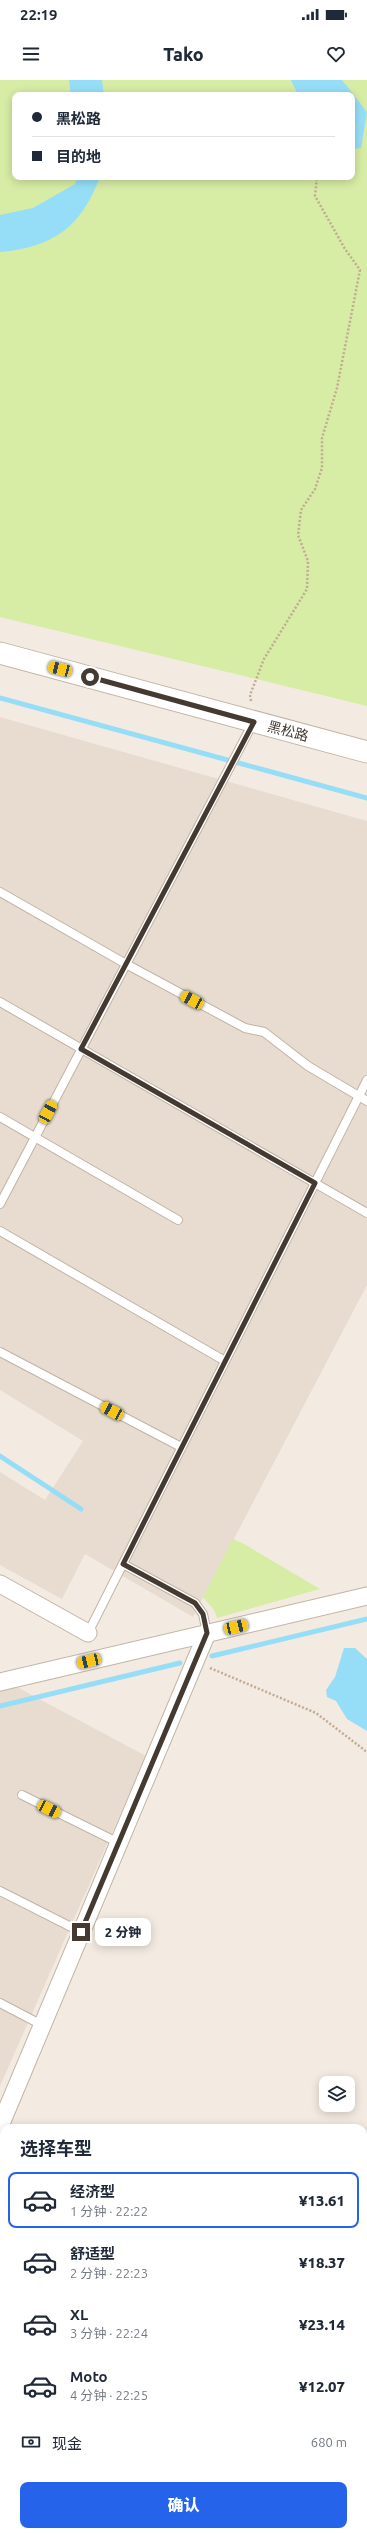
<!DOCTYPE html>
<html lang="zh">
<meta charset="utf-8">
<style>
:root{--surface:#fff;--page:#f2f2f3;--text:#1f2937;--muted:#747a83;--line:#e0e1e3;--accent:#2563eb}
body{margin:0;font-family:Ubuntu,"Noto Sans SC",sans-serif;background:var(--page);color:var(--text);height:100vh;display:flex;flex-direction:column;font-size:15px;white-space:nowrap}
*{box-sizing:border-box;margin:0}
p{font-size:13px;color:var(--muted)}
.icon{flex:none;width:22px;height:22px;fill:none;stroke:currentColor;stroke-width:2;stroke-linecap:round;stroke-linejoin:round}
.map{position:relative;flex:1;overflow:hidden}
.side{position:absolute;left:0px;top:2044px;width:367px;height:412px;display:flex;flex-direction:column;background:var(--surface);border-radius:12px 12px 0 0;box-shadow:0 2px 10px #0003}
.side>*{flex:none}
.top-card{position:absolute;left:12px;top:12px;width:343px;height:88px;border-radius:8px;box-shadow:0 2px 10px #0003;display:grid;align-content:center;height:88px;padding:0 20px;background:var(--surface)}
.tools{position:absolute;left:319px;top:1996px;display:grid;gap:8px}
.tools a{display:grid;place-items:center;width:36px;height:36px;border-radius:8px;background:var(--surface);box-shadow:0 2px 10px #0003;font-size:20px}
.end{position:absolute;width:18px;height:18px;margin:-9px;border:5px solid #443a32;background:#fff;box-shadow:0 0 0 2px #fff}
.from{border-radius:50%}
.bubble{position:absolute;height:28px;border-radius:8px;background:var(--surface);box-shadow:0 2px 10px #0003;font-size:13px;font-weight:800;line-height:28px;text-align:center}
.car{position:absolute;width:12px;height:24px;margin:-12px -6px;border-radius:5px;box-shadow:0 0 3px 1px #0007;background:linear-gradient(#f5c518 24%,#345 0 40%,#f5c518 0 76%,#345 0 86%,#f5c518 0)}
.top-card b{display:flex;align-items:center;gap:14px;height:38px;font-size:15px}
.top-card b+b{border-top:1px solid var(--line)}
.top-card i{width:10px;height:10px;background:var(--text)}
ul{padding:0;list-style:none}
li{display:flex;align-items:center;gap:12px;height:56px;margin:0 8px 6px;padding:0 12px;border:2px solid transparent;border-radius:8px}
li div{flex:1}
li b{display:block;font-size:15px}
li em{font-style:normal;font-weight:800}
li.on{border-color:var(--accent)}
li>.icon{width:36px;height:36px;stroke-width:1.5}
h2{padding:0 20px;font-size:18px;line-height:48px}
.pay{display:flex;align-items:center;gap:10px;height:44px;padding:0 20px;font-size:15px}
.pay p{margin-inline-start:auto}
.button{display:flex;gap:8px;margin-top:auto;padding:8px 20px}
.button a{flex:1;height:46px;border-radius:8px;background:var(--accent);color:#fff;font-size:16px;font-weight:800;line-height:46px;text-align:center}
.status{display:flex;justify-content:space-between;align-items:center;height:28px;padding:0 20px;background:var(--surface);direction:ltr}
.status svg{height:11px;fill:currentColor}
header{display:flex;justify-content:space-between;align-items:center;height:52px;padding:0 20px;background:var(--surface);font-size:18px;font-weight:800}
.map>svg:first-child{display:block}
.residential{fill:#e7dccf}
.green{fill:#d7eca5;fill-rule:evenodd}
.water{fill:#96def7}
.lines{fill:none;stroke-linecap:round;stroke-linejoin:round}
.stream{stroke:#96def7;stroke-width:5}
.service-casing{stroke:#c1b4a6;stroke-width:10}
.minor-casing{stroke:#c1b4a6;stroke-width:19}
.tertiary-casing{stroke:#c1b4a6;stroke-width:23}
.path{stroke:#c2aa93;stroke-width:2.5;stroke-dasharray:2 2;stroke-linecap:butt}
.service{stroke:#fff;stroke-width:8}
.minor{stroke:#fff;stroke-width:17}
.tertiary{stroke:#fff;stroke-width:21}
.route{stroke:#443a32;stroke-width:5}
.labels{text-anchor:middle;stroke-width:3.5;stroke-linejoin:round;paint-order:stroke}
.street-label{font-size:14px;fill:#443a32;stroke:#fff}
</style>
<div class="status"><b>22:19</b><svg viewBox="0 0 49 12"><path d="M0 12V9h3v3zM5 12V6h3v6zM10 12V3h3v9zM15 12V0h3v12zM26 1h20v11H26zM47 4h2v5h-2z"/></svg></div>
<header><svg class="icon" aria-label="menu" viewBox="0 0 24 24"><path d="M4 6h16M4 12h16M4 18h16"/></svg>Tako<svg class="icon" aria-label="heart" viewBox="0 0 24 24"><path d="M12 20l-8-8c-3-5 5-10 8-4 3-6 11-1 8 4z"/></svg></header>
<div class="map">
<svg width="367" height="2456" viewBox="0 0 367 2456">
<rect width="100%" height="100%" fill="#f3ebe1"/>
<g class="residential">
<path d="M0 637 367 741V1205L193 1537 85 1474 62 1519 0 1485V1392L45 1420 83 1361 0 1310Z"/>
<path d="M0 1598 146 1676 0 2006Z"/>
<path d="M0 2237 4 2239V2452H295L293 2456H0Z"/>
</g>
<g class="green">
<path d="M0 0H367V626L0 537ZM15 15H352V97H15Z"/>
<path d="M233 1459 244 1464 320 1509 217 1538 214 1530 203 1517Z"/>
</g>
<g class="water">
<path d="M69 0H102L104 15H71Z"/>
<path d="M291 0H342L367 32 361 68 352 69V15H298Z"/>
<path d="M78 97H100C81 147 54 167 0 172V135L33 128 75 104Z"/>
<path d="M344 1568H355L367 1579V1651L347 1639 336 1621 327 1617 326 1610 335 1597Z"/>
</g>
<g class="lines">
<g class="stream">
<path d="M0 618 367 718"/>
<path d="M0 1376 81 1429"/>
<path d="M212 1576 367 1539"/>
<path d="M0 1626 180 1583"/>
<path d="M363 2121 367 2120"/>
<path d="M0 2206 4 2205"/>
</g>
<g class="service-casing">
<g id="service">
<path d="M0 812 126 884 245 948 264 952 308 986 367 1021"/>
<path d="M0 922 367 1133"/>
<path d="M0 1037 178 1140"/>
<path d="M0 1124 253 643"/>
<path d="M0 1151 225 1281"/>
<path d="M0 1272 181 1367"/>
<path d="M123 1484 195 1523 203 1534 207 1553"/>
<path d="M88 1553 367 1000"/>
<path d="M22 1715 119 1763"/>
<path d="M0 1811 81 1852"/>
<path d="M0 1923 42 1945"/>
<path d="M0 2180 4 2179"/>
<path d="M0 2245 4 2246"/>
<path d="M0 2355 4 2357"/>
<path d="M0 2378 4 2369"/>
<path d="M209 2452 217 2456"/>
<path d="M68 2456 70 2452"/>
</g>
</g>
<g class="minor-casing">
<g id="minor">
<path d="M0 1504 88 1553"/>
<path d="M0 1602 367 1516"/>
<path d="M0 2046 207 1553"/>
</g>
</g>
<g class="tertiary-casing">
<path id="tertiary" d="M0 573 367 672"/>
</g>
<g class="path">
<path d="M251 621 250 615 264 579 307 509 308 481 298 455 301 430 315 409 322 388V358L337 308 360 190 345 169 315 116 317 97"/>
<path d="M210 1588 316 1633 367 1672"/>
</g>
<use href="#service" class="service"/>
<use href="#minor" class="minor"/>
<use href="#tertiary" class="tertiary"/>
</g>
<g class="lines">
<path class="route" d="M81 1852 207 1553 203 1534 195 1523 123 1484 315 1103 81 969 254 642 90 597"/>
</g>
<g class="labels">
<g class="street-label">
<text transform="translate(288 651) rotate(15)" y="5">黑松路</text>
</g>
</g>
</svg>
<div class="tools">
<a><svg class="icon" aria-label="layers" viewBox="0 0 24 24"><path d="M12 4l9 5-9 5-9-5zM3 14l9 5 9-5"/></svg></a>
</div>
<i class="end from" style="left:90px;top:597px"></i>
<i class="end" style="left:81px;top:1852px"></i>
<div class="bubble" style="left:95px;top:1838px;width:56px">2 分钟</div>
<i class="car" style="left:60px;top:589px;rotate:285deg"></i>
<i class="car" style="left:192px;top:920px;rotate:298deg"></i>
<i class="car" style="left:48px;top:1032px;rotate:28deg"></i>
<i class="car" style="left:112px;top:1331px;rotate:298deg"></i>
<i class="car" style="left:236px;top:1547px;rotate:77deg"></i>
<i class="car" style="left:89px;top:1581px;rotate:257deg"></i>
<i class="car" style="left:49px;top:1729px;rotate:116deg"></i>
<div class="top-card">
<b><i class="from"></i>黑松路</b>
<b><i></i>目的地</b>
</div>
<section class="side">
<h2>选择车型</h2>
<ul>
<li class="on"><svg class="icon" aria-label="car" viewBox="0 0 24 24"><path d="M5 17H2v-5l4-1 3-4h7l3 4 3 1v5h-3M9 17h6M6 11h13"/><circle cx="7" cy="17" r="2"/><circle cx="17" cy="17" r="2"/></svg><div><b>经济型</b><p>1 分钟 · 22:22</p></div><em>¥13.61</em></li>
<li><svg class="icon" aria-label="car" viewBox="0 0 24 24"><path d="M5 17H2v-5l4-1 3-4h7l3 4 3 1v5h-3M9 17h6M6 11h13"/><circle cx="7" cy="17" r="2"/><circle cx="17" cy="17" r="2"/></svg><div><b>舒适型</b><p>2 分钟 · 22:23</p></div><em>¥18.37</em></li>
<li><svg class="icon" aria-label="car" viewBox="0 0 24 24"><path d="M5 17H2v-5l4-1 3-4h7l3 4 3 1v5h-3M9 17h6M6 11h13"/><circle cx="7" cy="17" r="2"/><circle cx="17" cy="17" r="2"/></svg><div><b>XL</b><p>3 分钟 · 22:24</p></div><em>¥23.14</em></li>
<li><svg class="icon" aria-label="car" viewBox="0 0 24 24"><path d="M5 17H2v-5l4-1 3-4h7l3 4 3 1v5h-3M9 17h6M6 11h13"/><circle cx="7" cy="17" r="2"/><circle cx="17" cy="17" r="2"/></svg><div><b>Moto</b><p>4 分钟 · 22:25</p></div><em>¥12.07</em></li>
</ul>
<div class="pay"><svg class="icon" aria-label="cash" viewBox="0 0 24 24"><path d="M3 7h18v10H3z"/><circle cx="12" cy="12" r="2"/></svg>现金<p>680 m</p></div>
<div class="button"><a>确认</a></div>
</section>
</div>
